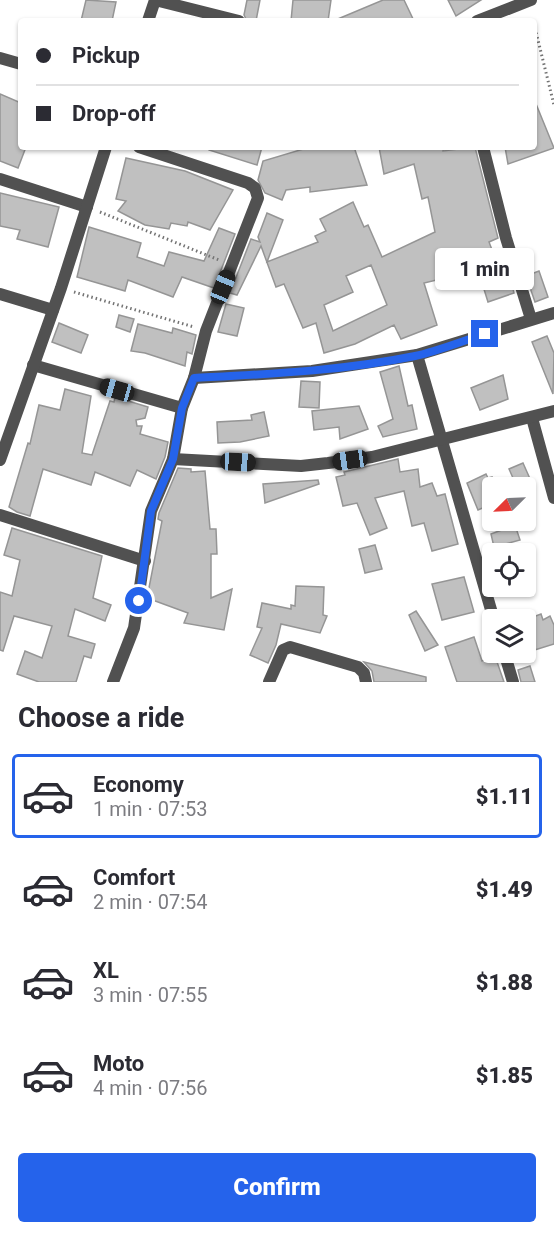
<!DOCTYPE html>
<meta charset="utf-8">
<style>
:root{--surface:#fff;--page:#f7f7f7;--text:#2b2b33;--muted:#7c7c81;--line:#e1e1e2;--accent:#2563eb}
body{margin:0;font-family:Roboto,sans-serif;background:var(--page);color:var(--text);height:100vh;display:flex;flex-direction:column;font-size:22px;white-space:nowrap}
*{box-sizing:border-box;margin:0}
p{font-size:20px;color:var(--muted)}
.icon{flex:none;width:33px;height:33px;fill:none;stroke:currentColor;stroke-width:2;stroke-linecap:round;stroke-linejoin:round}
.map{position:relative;height:682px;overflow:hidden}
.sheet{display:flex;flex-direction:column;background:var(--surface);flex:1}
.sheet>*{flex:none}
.hud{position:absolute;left:18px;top:18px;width:519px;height:132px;border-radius:6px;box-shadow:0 2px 4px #0004;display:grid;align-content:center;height:132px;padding:0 18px;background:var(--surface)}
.needle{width:39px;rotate:246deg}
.fabs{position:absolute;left:482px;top:477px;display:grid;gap:12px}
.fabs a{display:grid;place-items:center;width:54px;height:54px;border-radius:6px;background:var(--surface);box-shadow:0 2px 4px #0004;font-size:30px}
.end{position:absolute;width:27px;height:27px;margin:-14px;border:8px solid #2563eb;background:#fff;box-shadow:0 0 0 3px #fff}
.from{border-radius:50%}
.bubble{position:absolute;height:42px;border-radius:6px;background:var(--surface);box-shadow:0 2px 4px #0004;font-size:20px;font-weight:800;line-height:42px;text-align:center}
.car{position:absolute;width:18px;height:36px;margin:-18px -9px;border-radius:8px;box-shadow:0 0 4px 2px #0007;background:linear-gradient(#222 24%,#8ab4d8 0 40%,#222 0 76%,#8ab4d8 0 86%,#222 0)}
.hud b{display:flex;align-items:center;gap:21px;height:57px;font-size:22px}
.hud b+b{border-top:2px solid var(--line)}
.hud i{width:15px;height:15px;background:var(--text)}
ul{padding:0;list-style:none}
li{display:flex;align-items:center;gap:18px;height:84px;margin:0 12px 9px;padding:0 6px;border:3px solid transparent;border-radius:6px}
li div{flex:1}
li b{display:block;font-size:22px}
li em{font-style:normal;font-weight:800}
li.selected{border-color:var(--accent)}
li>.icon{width:54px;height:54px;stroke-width:1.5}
h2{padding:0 18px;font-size:27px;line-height:72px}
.cta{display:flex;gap:12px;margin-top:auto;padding:12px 18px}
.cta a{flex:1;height:69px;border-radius:6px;background:var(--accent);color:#fff;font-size:24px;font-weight:800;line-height:69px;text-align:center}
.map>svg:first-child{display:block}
.building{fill:#c0c0c0;stroke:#959595;stroke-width:1.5;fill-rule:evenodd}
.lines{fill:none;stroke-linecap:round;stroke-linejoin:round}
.path{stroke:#737373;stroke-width:3;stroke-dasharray:1.5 3;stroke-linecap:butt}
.minor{stroke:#515151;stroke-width:12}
.route{stroke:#2563eb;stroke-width:8}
</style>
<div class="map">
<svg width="554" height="682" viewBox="0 0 554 682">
<rect width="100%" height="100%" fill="#fff"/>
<g class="building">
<path d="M86 0 116 2 112 21H81Z"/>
<path d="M247 0H260L256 21H247L244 15Z"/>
<path d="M293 0H331L328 21H291Z"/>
<path d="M383 0H404L414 21H333Z"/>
<path d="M448 0H481L456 16Z"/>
<path d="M0 94 21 103V147H26L18 168 0 161Z"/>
<path d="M534 99 554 148 508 164 505 147H534Z"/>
<path d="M209 147H262L257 165 209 150Z"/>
<path d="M310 147H354L367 185 310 192V187L286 190 282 200 265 193 258 180 263 161Z"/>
<path d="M379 147H443V151L475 147 498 238 489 242 502 276 505 275 507 283 511 281 514 293 488 302 478 270 424 283 437 325 401 339 394 325 355 344 324 353 316 323 303 328 284 284 276 287 261 246 237 295 230 293 251 239 260 242 258 237 267 213 283 220 267 262 318 242 315 236 326 231 320 219 353 202 364 227 368 225 382 257 435 232 428 197 422 199 414 164 384 174ZM371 265 387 305 333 331 324 305 353 292 346 276Z"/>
<path d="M126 158 185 171 233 190 210 230 188 222 187 226 171 223 169 229 145 225 118 211 126 201 116 199Z"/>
<path d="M0 193 59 207 48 247 17 239 20 230 0 226Z"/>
<path d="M89 227 141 243 137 257 164 266 169 252 204 261 219 228 235 234 214 288 182 277 173 297 128 280 125 291 77 277Z"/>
<path d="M539 271 548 297 535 302 526 276Z"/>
<path d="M226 304 244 308 237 336 218 332Z"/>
<path d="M119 315 134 319 130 332 116 327Z"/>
<path d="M59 323 88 335 81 353 52 342Z"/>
<path d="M138 324 172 333 173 328 196 335 192 354 187 352 185 366 145 353 131 351Z"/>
<path d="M547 336 554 353 553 394 532 342Z"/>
<path d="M399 366 408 406 412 405 417 429 383 437 378 426 393 419 380 372Z"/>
<path d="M503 375 508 399 480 410 471 388Z"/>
<path d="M301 381 320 382 319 408 299 407Z"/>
<path d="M65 389 91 396 82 453 92 455 110 401 114 402 115 397 148 407 145 418 136 420 137 426H142L140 434 168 442 165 457 156 479 137 470 130 486 95 472 91 485 43 469 30 516 17 512 9 507 28 443 30 444 39 405 60 410Z"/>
<path d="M359 406 368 429 340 439 339 427 314 430 312 411Z"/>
<path d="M264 412 269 436 240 442 218 443 217 422 252 420 251 415Z"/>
<path d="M398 459 400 472 418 469 420 487 432 483 437 496 445 494 458 544 432 551 424 523 412 526 404 491 375 498 387 528 370 535 357 503 343 506 336 477 345 475 344 472Z"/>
<path d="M523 463 531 481 517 487 509 469Z"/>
<path d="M178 468 191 469V472L205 471 210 529H216L217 554H211V598L232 589 224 630 184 623 188 613 147 598 162 521 158 519 159 513Z"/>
<path d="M486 474 488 478 492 477V504L478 510 467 483Z"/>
<path d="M318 480 319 484 265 503 263 484Z"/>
<path d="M515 525 520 540 494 547 491 534Z"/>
<path d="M12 528 102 556 93 598 111 605 105 621 75 609 68 636 95 644 91 658 84 656 76 682H39L17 674 25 651 42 658 52 626 14 616 3 651 0 650V592L12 596 20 560 4 555Z"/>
<path d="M375 545 382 569 365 573 359 549Z"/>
<path d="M464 577 474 612 442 620 432 584Z"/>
<path d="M296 586 324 587 323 615 327 616 320 633 281 624 276 645 268 663 250 655 262 628 257 627 262 603 291 609V605L295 606Z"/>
<path d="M416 611 438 645 425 651 409 615Z"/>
<path d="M541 614 543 620 550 616 554 625V644L525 653V620Z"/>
<path d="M474 637 482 661 490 657 491 661 496 659 504 682H457L445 647Z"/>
<path d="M364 662 426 677V682H374L372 671Z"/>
<path d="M530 666 535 682H521L518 670Z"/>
</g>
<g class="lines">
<g class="path">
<path d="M534 24 554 105"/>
<path d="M100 212 219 260"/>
<path d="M74 292 194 327"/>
</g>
<g class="minor">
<path d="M155 0 239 21"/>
<path d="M148 21 155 0"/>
<path d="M477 21 531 0"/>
<path d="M0 58 21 64"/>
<path d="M483 147 506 238 531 319"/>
<path d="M0 179 87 207"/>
<path d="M0 294 53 310"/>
<path d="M417 355 494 620"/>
<path d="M33 365 182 408"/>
<path d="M194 378 312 371 417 355 554 313"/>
<path d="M532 418 554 498"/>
<path d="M173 459 301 466 328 463 372 457 554 411"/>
<path d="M0 460 61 288 106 147"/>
<path d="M0 515 145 561"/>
<path d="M504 652 513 682"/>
<path d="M113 682 134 628 151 511 173 459 182 408 194 378 206 331 258 198 255 188 248 183 139 147"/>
<path d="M269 682 283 650 290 647 358 667 364 673 366 682"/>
</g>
</g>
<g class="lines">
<path class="route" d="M139 601 151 511 173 459 182 408 194 378C268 374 342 371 415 356 438 351 462 341 485 334"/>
</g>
</svg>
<div class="fabs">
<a><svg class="needle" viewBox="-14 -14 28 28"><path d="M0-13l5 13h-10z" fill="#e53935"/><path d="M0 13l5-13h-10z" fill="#7c7c81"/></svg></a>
<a><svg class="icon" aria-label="locate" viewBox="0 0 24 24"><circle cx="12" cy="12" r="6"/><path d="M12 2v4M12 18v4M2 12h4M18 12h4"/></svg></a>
<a><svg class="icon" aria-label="layers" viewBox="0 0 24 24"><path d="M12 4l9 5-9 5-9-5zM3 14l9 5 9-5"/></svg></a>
</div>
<i class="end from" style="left:139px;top:601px"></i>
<i class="end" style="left:485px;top:334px"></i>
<div class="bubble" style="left:435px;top:248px;width:99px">1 min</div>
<i class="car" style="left:223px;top:287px;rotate:22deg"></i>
<i class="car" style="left:117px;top:390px;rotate:286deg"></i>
<i class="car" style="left:350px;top:460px;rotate:262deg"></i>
<i class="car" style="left:238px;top:462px;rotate:93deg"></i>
<div class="hud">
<b><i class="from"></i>Pickup</b>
<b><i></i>Drop-off</b>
</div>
</div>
<section class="sheet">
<h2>Choose a ride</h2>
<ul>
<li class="selected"><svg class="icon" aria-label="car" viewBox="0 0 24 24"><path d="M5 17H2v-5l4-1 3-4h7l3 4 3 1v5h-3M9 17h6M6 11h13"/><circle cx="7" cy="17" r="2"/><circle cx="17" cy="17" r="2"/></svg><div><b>Economy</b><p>1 min · 07:53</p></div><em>$1.11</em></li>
<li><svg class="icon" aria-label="car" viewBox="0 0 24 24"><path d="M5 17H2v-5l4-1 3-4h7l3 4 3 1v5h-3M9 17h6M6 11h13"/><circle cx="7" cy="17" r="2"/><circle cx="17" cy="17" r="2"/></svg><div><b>Comfort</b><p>2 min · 07:54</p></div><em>$1.49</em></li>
<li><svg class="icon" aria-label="car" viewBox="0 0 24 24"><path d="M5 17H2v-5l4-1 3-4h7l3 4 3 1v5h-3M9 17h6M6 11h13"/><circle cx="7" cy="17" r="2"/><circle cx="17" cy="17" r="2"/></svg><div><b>XL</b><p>3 min · 07:55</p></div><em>$1.88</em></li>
<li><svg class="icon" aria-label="car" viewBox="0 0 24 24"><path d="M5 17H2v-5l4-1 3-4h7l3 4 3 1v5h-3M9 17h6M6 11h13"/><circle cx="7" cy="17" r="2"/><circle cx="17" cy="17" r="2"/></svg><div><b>Moto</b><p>4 min · 07:56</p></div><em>$1.85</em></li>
</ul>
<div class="cta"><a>Confirm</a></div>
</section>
